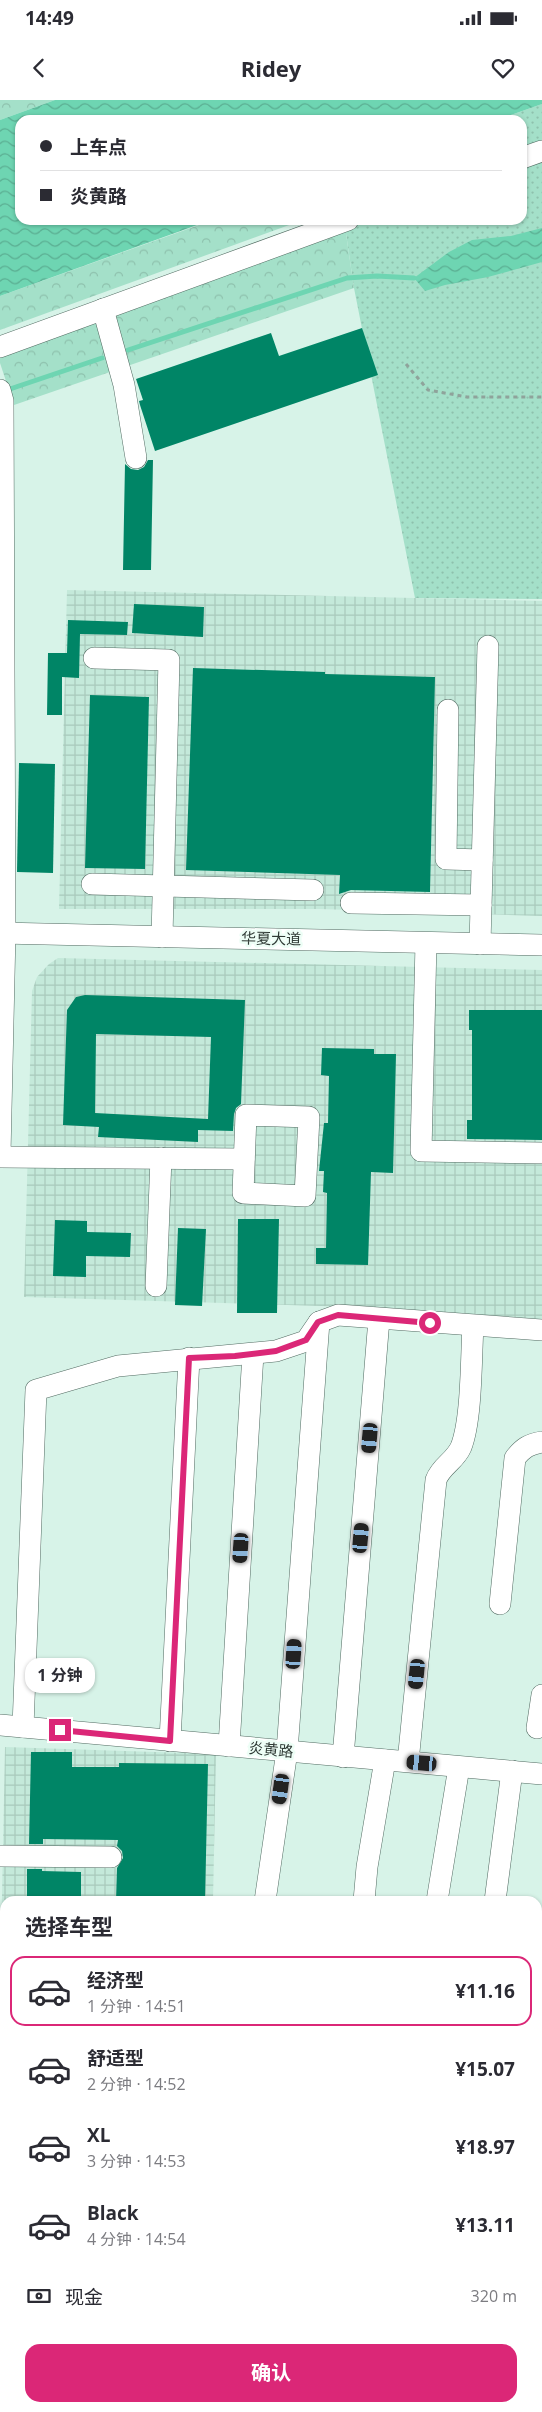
<!DOCTYPE html>
<html lang="zh">
<meta charset="utf-8">
<style>
:root{--surface:#fff;--page:#f7f7f7;--text:#2b2b33;--muted:#7c7c81;--line:#e1e1e2;--accent:#db2777}
body{margin:0;font-family:"Open Sans","Noto Sans SC",sans-serif;background:var(--page);color:var(--text);height:100vh;display:flex;flex-direction:column;font-size:19px;white-space:nowrap}
*{box-sizing:border-box;margin:0}
p{font-size:16px;color:var(--muted)}
.icon{flex:none;width:28px;height:28px;fill:none;stroke:currentColor;stroke-width:2;stroke-linecap:round;stroke-linejoin:round}
.map{position:relative;flex:1;overflow:hidden}
.details{position:absolute;left:0px;top:1796px;width:542px;height:516px;display:flex;flex-direction:column;background:var(--surface);border-radius:15px 15px 0 0;box-shadow:0 1px 4px #0004}
.details>*{flex:none}
.banner{position:absolute;left:15px;top:15px;width:512px;height:110px;border-radius:15px;box-shadow:0 1px 4px #0004;display:grid;align-content:center;height:110px;padding:0 25px;background:var(--surface)}
.end{position:absolute;width:22px;height:22px;margin:-11px;border:6px solid #db2777;background:#fff;box-shadow:0 0 0 2px #fff}
.from{border-radius:50%}
.bubble{position:absolute;height:35px;border-radius:15px;background:var(--surface);box-shadow:0 1px 4px #0004;font-size:16px;font-weight:700;line-height:35px;text-align:center}
.car{position:absolute;width:15px;height:30px;margin:-15px -8px;border-radius:6px;box-shadow:0 0 4px 1px #0007;background:linear-gradient(#222 24%,#8ab4d8 0 40%,#222 0 76%,#8ab4d8 0 86%,#222 0)}
.banner b{display:flex;align-items:center;gap:18px;height:48px;font-size:19px}
.banner b+b{border-top:1px solid var(--line)}
.banner i{width:12px;height:12px;background:var(--text)}
ul{padding:0;list-style:none}
li{display:flex;align-items:center;gap:15px;height:70px;margin:0 10px 8px;padding:0 15px;border:2px solid transparent;border-radius:15px}
li div{flex:1}
li b{display:block;font-size:19px}
li em{font-style:normal;font-weight:700}
li.current{border-color:var(--accent)}
li>.icon{width:45px;height:45px;stroke-width:1.5}
h2{padding:0 25px;font-size:22px;line-height:60px}
.pay{display:flex;align-items:center;gap:12px;height:55px;padding:0 25px;font-size:19px}
.pay p{margin-inline-start:auto}
.button{display:flex;gap:10px;margin-top:auto;padding:10px 25px}
.button a{flex:1;height:58px;border-radius:15px;background:var(--accent);color:#fff;font-size:20px;font-weight:700;line-height:58px;text-align:center}
.status{display:flex;justify-content:space-between;align-items:center;height:35px;padding:0 25px;background:var(--surface);direction:ltr}
.status svg{height:14px;fill:currentColor}
header{display:flex;justify-content:space-between;align-items:center;height:65px;padding:0 25px;background:var(--surface);font-size:22px;font-weight:700}
.map>svg:first-child{display:block}
.industrial{fill:url(#industrial-grid)}
.grass{fill:url(#grass-dots)}
.forest{fill:url(#forest-crowns)}
.water{fill:url(#water-waves)}
.lines{fill:none;stroke-linecap:round;stroke-linejoin:round}
.stream{stroke:#6ed5b2;stroke-width:5}
.building{fill:#008566;fill-rule:evenodd}
.minor-casing{stroke:#526b62;stroke-width:22}
.path{stroke:#8fa39b;stroke-width:3;stroke-dasharray:4 4;stroke-linecap:butt}
.minor{stroke:#fff;stroke-width:21}
.route{stroke:#db2777;stroke-width:6}
.labels{text-anchor:middle;stroke-width:5;stroke-linejoin:round;paint-order:stroke}
.street-label{font-size:15px;fill:#2f3a35;stroke:#edfef6}
</style>
<div class="status"><b>14:49</b><svg viewBox="0 0 49 12"><path d="M0 12V9h3v3zM5 12V6h3v6zM10 12V3h3v9zM15 12V0h3v12zM26 1h20v11H26zM47 4h2v5h-2z"/></svg></div>
<header><svg class="icon" aria-label="back" viewBox="0 0 24 24"><path d="M15 5l-7 7 7 7"/></svg>Ridey<svg class="icon" aria-label="heart" viewBox="0 0 24 24"><path d="M12 20l-8-8c-3-5 5-10 8-4 3-6 11-1 8 4z"/></svg></header>
<div class="map">
<svg width="542" height="2312" viewBox="0 0 542 2312">
<defs>
<pattern id="industrial-grid" width="8" height="8" patternUnits="userSpaceOnUse" patternTransform="scale(1.25)"><rect width="8" height="8" fill="#c4e9da"/><path d="M0 4h8M4 0v8" fill="none" stroke="#a9c9bc"/></pattern>
<pattern id="grass-dots" width="8" height="8" patternUnits="userSpaceOnUse" patternTransform="scale(1.25)"><rect width="8" height="8" fill="#a4e0c9"/><path d="M2 2h.1M6 6h.1" fill="none" stroke="#8ec1ad" stroke-width="1.8" stroke-linecap="round"/></pattern>
<pattern id="forest-crowns" width="20" height="18" patternUnits="userSpaceOnUse" patternTransform="scale(1.25)"><rect width="20" height="18" fill="#a4e0c9"/><path d="M2 6a3 3 0 1 1 6 0M12 15a3 3 0 1 1 6 0" fill="none" stroke="#8ec1ad"/></pattern>
<pattern id="water-waves" width="16" height="10" patternUnits="userSpaceOnUse" patternTransform="scale(1.25)"><rect width="16" height="10" fill="#6ed5b2"/><path d="M0 5q4-4 8 0t8 0" fill="none" stroke="#5bae92"/></pattern>
</defs>
<rect width="100%" height="100%" fill="#d7f3e8"/>
<g class="industrial">
<path d="M67 490 542 501V816L319 809H59Z"/>
<path d="M58 858 542 870V1219L387 1208 24 1197 32 891 37 877 49 864Z"/>
<path d="M5 1647 216 1654 213 1801H5V2103L0 2100V1897Z"/>
<path d="M538 1971 542 1972V2124H538Z"/>
<path d="M538 2179H542V2312H0V2242L5 2189V2308H538Z"/>
</g>
<path class="grass" d="M542 4V499L415 498 354 188 344 120H522V20H497Z"/>
<g class="forest">
<path d="M0 0H55L0 20Z"/>
<path d="M213 120H303L0 230V196Z"/>
<path d="M345 127 354 188 14 305 0 263V254Z"/>
</g>
<g class="water">
<path d="M55 0H542V4L497 20H20V120H211L0 196V20Z"/>
<path d="M542 128V162L488 177 445 185 425 191 414 178 449 152 472 140 511 136Z"/>
</g>
<g class="lines">
<g class="stream">
<path d="M128 250 347 178 377 176 414 178"/>
<path d="M10 289 102 258"/>
</g>
</g>
<g class="building">
<path d="M362 228 378 275 155 351 140 305 139 301 143 300 136 279 271 233 279 256Z"/>
<path d="M148 360H153L151 470H123L125 364 131 369 138 370 144 367Z"/>
<path d="M134 504 204 507 203 537 132 533Z"/>
<path d="M68 520 128 522 127 535 80 534 79 578 62 577V615H47L48 553H67Z"/>
<path d="M193 568 325 572V574L435 577 430 792 351 790 339 794 340 775 186 770Z"/>
<path d="M90 595 149 597 145 769 85 768Z"/>
<path d="M19 663 55 664 53 773 17 772Z"/>
<path d="M85 895 245 900 241 1004 236 1008 234 1014 233 1031 198 1030V1042L98 1037 99 1027 63 1025 67 910 76 897ZM96 934 211 937 208 1019 95 1013Z"/>
<path d="M469 910H542V1040L467 1039V1020H472V930H469Z"/>
<path d="M322 948 374 949V954H396L393 1073 371 1072 368 1165 316 1164V1148H326L327 1093 323 1092 324 1071H319L324 1023H328L329 976 321 975Z"/>
<path d="M238 1119H279L277 1213H237Z"/>
<path d="M55 1120 87 1121V1132L131 1133 130 1157 86 1156V1177L53 1176Z"/>
<path d="M178 1128 206 1129 202 1206 175 1205Z"/>
<path d="M31 1652H72V1667H119V1663L208 1664 205 1801H116L117 1768 123 1758 122 1751 117 1746 118 1740 43 1739V1744H29Z"/>
<path d="M27 1769H42V1771L81 1772V1801H27Z"/>
</g>
<g class="lines">
<g class="minor-casing">
<g id="minor">
<path d="M522 58 542 51"/>
<path d="M103 209 124 285 136 358"/>
<path d="M0 247 348 120"/>
<path d="M0 290 3 301 5 833 0 1054"/>
<path d="M94 558 169 560 162 837"/>
<path d="M448 610 446 759 482 760"/>
<path d="M92 784 313 790"/>
<path d="M351 803 481 805"/>
<path d="M0 833 542 845"/>
<path d="M426 843 421 1051 542 1053"/>
<path d="M480 844 488 546"/>
<path d="M246 1015 309 1017 305 1096 243 1093Z"/>
<path d="M0 1057 244 1059"/>
<path d="M156 1186 161 1058"/>
<path d="M500 1504 515 1358C523 1348 529 1344 542 1342"/>
<path d="M0 1625 542 1674"/>
<path d="M23 1627 36 1290 118 1266 276 1251 306 1241 319 1222 338 1215 542 1230"/>
<path d="M537 1628 542 1595"/>
<path d="M170 1641 189 1258"/>
<path d="M229 1646 253 1254"/>
<path d="M409 1652 436 1380C441 1366 455 1361 461 1347 472 1319 471 1258 473 1226"/>
<path d="M343 1657 379 1219"/>
<path d="M0 1756 111 1757"/>
<path d="M265 1801 287 1651 319 1222"/>
<path d="M364 1801 367 1767 385 1660"/>
<path d="M437 1801 459 1667"/>
<path d="M495 1801 512 1671"/>
<path d="M538 1913 542 1889"/>
<path d="M0 1959 5 1960"/>
<path d="M0 2146H5"/>
<path d="M538 2158H542"/>
<path d="M0 2271H5"/>
<path d="M370 2312V2308"/>
</g>
</g>
<path class="path" d="M406 264 428 290 467 297H542"/>
<use href="#minor" class="minor"/>
</g>
<g class="lines">
<path class="route" d="M60 1630 170 1641 189 1258 235 1256 276 1251 306 1240 318 1222 338 1215 430 1223"/>
</g>
<g class="labels">
<g class="street-label">
<text transform="translate(271 839) rotate(1)" y="5">华夏大道</text>
<text transform="translate(271 1650) rotate(5)" y="5">炎黄路</text>
</g>
</g>
</svg>
<i class="end from" style="left:430px;top:1223px"></i>
<i class="end" style="left:60px;top:1630px"></i>
<div class="bubble" style="left:25px;top:1558px;width:70px">1 分钟</div>
<i class="car" style="left:370px;top:1338px;rotate:185deg"></i>
<i class="car" style="left:361px;top:1438px;rotate:5deg"></i>
<i class="car" style="left:241px;top:1448px;rotate:184deg"></i>
<i class="car" style="left:294px;top:1554px;rotate:4deg"></i>
<i class="car" style="left:417px;top:1574px;rotate:186deg"></i>
<i class="car" style="left:422px;top:1663px;rotate:275deg"></i>
<i class="car" style="left:281px;top:1689px;rotate:188deg"></i>
<div class="banner">
<b><i class="from"></i>上车点</b>
<b><i></i>炎黄路</b>
</div>
<section class="details">
<h2>选择车型</h2>
<ul>
<li class="current"><svg class="icon" aria-label="car" viewBox="0 0 24 24"><path d="M5 17H2v-5l4-1 3-4h7l3 4 3 1v5h-3M9 17h6M6 11h13"/><circle cx="7" cy="17" r="2"/><circle cx="17" cy="17" r="2"/></svg><div><b>经济型</b><p>1 分钟 · 14:51</p></div><em>¥11.16</em></li>
<li><svg class="icon" aria-label="car" viewBox="0 0 24 24"><path d="M5 17H2v-5l4-1 3-4h7l3 4 3 1v5h-3M9 17h6M6 11h13"/><circle cx="7" cy="17" r="2"/><circle cx="17" cy="17" r="2"/></svg><div><b>舒适型</b><p>2 分钟 · 14:52</p></div><em>¥15.07</em></li>
<li><svg class="icon" aria-label="car" viewBox="0 0 24 24"><path d="M5 17H2v-5l4-1 3-4h7l3 4 3 1v5h-3M9 17h6M6 11h13"/><circle cx="7" cy="17" r="2"/><circle cx="17" cy="17" r="2"/></svg><div><b>XL</b><p>3 分钟 · 14:53</p></div><em>¥18.97</em></li>
<li><svg class="icon" aria-label="car" viewBox="0 0 24 24"><path d="M5 17H2v-5l4-1 3-4h7l3 4 3 1v5h-3M9 17h6M6 11h13"/><circle cx="7" cy="17" r="2"/><circle cx="17" cy="17" r="2"/></svg><div><b>Black</b><p>4 分钟 · 14:54</p></div><em>¥13.11</em></li>
</ul>
<div class="pay"><svg class="icon" aria-label="cash" viewBox="0 0 24 24"><path d="M3 7h18v10H3z"/><circle cx="12" cy="12" r="2"/></svg>现金<p>320 m</p></div>
<div class="button"><a>确认</a></div>
</section>
</div>
